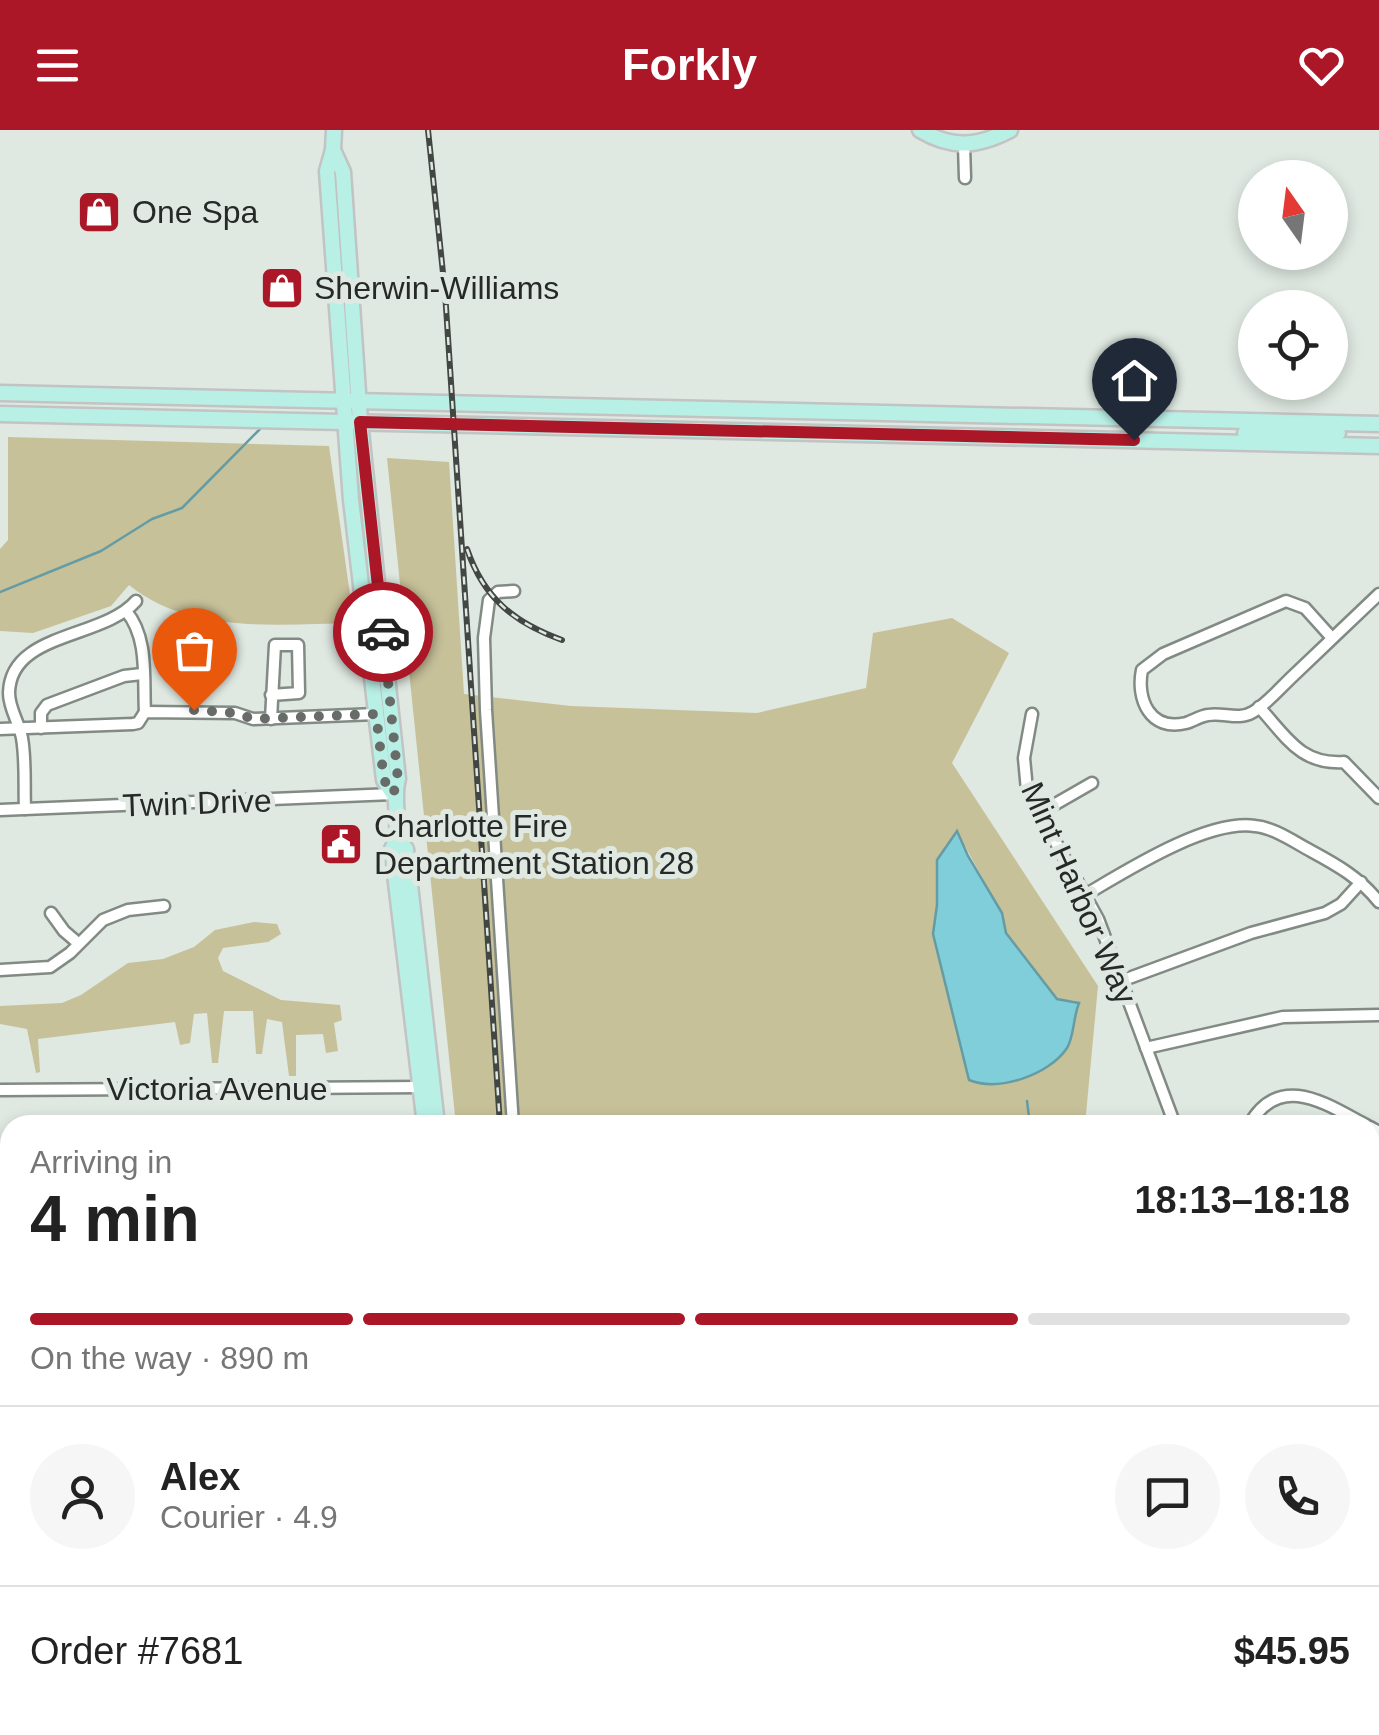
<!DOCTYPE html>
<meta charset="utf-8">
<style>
:root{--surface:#fff;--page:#f6f6f6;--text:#222;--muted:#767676;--line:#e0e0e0;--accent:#ac1727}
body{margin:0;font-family:Helvetica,sans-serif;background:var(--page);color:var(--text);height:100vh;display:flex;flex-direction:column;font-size:38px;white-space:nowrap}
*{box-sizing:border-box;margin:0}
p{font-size:32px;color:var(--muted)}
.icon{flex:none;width:55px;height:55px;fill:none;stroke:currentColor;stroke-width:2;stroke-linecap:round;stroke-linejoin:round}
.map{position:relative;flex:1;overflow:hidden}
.panel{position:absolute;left:0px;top:985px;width:1380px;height:620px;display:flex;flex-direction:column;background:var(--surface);border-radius:30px 30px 0 0;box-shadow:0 5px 15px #0003}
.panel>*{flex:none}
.needle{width:65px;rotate:346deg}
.buttons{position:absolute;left:1238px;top:30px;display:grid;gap:20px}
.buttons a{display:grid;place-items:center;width:110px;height:110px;border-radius:50%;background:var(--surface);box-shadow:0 5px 15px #0003;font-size:50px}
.pin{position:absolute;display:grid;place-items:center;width:85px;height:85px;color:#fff;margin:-102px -42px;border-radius:50% 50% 50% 0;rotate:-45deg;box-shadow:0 0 10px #0007}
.pin .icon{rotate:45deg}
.courier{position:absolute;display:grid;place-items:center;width:100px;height:100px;margin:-50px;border:8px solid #ac1727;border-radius:50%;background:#fff;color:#222;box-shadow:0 2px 12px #0007}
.head em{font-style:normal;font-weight:600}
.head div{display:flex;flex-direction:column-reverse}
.head{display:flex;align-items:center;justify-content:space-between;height:170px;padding:0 30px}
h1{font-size:65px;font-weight:600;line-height:75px}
.bar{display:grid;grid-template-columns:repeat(4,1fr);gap:15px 10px;align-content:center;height:120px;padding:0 30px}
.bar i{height:12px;border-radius:8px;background:var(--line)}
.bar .selected{background:var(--accent)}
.bar p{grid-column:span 4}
.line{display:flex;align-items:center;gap:25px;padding:0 30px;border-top:2px solid var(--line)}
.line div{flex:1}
.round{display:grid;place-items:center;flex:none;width:105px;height:105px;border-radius:52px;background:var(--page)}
header{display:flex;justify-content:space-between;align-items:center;height:130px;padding:0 30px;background:var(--accent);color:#fff;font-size:45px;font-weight:600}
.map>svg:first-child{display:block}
</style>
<header><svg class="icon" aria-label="menu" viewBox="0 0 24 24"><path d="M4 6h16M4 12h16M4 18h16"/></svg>Forkly<svg class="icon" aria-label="heart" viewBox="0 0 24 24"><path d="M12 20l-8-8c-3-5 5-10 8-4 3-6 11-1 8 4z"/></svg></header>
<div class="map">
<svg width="1379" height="1605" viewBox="0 0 1379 1605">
<rect width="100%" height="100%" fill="#dfe8e1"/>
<g fill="#c6c199" fill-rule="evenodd">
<path d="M8,307L329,316L354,493C279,494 191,505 129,455L111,476L33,503L0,501V419L8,410Z"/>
<path d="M387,328L449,332L464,564L571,576L757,583L866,558L873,503L952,488L1009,523L952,633L1098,856L1085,995H456ZM957,702L1002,783L1006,803L1057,869L1076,871L1072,907L1065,921L1047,936L969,950L933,804L945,716Z"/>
<path d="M254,792L277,794L281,804L268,812L223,818L218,828L223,841L281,870L340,875L342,890L334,893L338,921L326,923L323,904L296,905V946H289L282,892L267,889L262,924H256L253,881H224L218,933H212L207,883L194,884L190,913L180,915L175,892L38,909L40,942L36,943L27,899L0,894V876L62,873L81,865L128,833L163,829L194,817L215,800Z"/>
<path d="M7,1045H10V1100L0,1107V1054Z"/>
<path d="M1370,1184L1379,1188V1264L1370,1259Z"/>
<path d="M0,1217L10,1224V1282L0,1285Z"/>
<path d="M0,1346L10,1365V1595H389L385,1603C356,1599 291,1586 269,1605H66L63,1597L0,1598Z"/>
<path d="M1370,1403L1379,1407V1605H520L519,1595H1370Z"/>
</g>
<g fill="#80ced9" stroke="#659ca4" stroke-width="2.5">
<path d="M957,701L968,726L1002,783L1006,803L1057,869L1079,873C1073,888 1074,907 1067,918C1049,945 999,962 969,950L933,804L937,775V730Z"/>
<path d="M1370,1259L1379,1264V1407L1370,1403Z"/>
</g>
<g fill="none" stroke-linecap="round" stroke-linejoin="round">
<g stroke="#659ca4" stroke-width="2.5">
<path d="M0,462L101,421L152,389L182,378L260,299"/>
<path d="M1027,971L1030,995"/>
<path d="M0,1423L10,1432"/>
<path d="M154,1595L162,1605"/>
</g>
<g stroke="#828a84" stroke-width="15">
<g id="minor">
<path d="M964,15L965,48"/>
<path d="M126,481C149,508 143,549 145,582"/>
<path d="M1332,508L1305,478L1286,471L1163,524L1142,540C1136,569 1150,602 1186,593C1193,591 1200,586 1208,585C1224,582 1238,591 1253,582C1268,573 1281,557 1294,545C1322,518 1351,491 1379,464"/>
<path d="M1259,577C1286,606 1300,635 1344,632L1379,668"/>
<path d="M1032,584L1024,628L1027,660L1098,789L1175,995"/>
<path d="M271,589L275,515H298L299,563L271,565"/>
<path d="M41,598V583L47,575L124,546L142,544"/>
<path d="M0,599L133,594L138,593L145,582L235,583L253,589L376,584"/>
<path d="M25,679C24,656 26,631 22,608C19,592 9,579 9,563C10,502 103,509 136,471"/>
<path d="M0,680L393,664"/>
<path d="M1038,684L1092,653"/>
<path d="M1085,765C1126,741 1207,689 1255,696C1275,698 1294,712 1311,721C1337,735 1360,748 1379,772"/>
<path d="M51,783L64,801L78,813"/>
<path d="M0,840L50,837L70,823L103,790L128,780L164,776"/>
<path d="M1121,851L1251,803L1325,783L1341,774L1361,752"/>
<path d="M1146,918L1283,887L1379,885"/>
<path d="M0,960L424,957"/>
<path d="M513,995L486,580L484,508L489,470L498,462L514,461"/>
<path d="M1249,995C1280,941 1326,974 1366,995"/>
<path d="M1370,997L1379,1002"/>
<path d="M1370,1118L1379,1123"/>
<path d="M0,1154L10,1153"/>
<path d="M499,1599L533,1600L547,1595"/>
</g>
</g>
<g stroke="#c2c3c3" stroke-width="19">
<g id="major">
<path d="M334,0L333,20L327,41L351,370L384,650L393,664"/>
<path d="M920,0C952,19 977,17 1010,0"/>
<path d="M333,20L343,42L360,292L398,649C391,672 404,699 392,719L425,995"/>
<path d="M0,263L1379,294"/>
<path d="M0,284L1379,316"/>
<path d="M1245,303C1262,303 1283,307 1295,295"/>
<path d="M1291,311L1307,304L1338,303"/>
<path d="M398,710L406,719L437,995"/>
<path d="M492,1595V1605"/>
<path d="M505,1595L506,1605"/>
</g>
</g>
<use href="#minor" stroke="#fff" stroke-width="10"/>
<use href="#major" stroke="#b9f0e6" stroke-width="14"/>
<g stroke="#434744" stroke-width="6">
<g id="rail">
<path d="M428,0L445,162L500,995"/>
<path d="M467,419C484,469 515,493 562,510"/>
<path d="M540,1595V1605"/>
</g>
</g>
<use href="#rail" stroke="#dfe8e1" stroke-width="2.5" stroke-dasharray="8" stroke-linecap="butt"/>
</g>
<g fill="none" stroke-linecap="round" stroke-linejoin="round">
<path stroke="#676c68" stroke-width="10" stroke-dasharray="0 18" d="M194,580L235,583L253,589L376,584L384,650L393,664L398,650L383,502"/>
<path stroke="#ac1727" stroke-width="12" d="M383,502L360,292L1134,310"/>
</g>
<defs>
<g id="shop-square" transform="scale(2.25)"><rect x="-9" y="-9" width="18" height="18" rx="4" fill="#ac1727" stroke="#dfe8e1"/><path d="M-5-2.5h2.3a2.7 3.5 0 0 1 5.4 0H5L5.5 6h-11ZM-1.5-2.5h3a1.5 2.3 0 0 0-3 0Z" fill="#fff"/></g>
<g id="civic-square" transform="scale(2.25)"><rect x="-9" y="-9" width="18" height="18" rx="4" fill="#ac1727" stroke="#dfe8e1"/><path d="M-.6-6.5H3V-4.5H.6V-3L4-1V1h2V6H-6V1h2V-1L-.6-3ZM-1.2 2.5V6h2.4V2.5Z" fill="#fff"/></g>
</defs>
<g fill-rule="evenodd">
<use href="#shop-square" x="99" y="82"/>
<use href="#shop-square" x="282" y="158"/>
<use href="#civic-square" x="341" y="714"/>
</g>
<g text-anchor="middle" stroke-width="10" stroke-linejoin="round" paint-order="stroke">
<g font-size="32" fill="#262927" stroke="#dfe8e1" text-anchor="start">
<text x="132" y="93">One Spa</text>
<text x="314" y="169">Sherwin-Williams</text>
<text x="374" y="707">Charlotte Fire<tspan x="374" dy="37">Department Station 28</tspan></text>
</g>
<g font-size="32" fill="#262927" stroke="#dfe8e1">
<text transform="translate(197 673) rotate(-2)" y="11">Twin Drive</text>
<text transform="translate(1079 763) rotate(66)" y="11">Mint Harbor Way</text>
<text x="217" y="970">Victoria Avenue</text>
</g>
</g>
</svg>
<div class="buttons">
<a><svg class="needle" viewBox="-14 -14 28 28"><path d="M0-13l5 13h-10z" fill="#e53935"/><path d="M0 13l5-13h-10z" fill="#767676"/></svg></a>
<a><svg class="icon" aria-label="locate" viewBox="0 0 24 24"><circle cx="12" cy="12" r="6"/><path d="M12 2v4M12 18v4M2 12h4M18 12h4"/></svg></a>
</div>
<div class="pin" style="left:194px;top:580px;background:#ea580c"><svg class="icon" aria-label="bag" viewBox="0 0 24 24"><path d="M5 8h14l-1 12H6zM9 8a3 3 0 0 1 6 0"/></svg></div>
<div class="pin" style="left:1134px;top:310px;background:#1f2937"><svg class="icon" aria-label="home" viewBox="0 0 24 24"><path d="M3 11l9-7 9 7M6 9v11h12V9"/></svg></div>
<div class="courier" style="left:383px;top:502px"><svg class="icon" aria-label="car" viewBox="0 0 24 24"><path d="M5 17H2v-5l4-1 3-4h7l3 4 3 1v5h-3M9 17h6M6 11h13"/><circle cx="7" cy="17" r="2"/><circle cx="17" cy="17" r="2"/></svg></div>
<section class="panel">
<div class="head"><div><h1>4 min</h1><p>Arriving in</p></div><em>18:13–18:18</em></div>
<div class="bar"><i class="selected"></i><i class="selected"></i><i class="selected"></i><i></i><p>On the way · 890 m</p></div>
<div class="line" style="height:180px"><a class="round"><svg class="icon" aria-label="person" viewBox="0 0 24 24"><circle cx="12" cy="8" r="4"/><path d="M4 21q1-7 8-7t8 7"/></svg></a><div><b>Alex</b><p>Courier · 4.9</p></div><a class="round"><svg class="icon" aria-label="chat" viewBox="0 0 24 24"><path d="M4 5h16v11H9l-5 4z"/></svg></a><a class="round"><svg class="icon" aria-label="phone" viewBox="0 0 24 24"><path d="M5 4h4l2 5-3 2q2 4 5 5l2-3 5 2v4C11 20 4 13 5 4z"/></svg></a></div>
<div class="line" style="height:130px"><div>Order #7681</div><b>$45.95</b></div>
</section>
</div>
